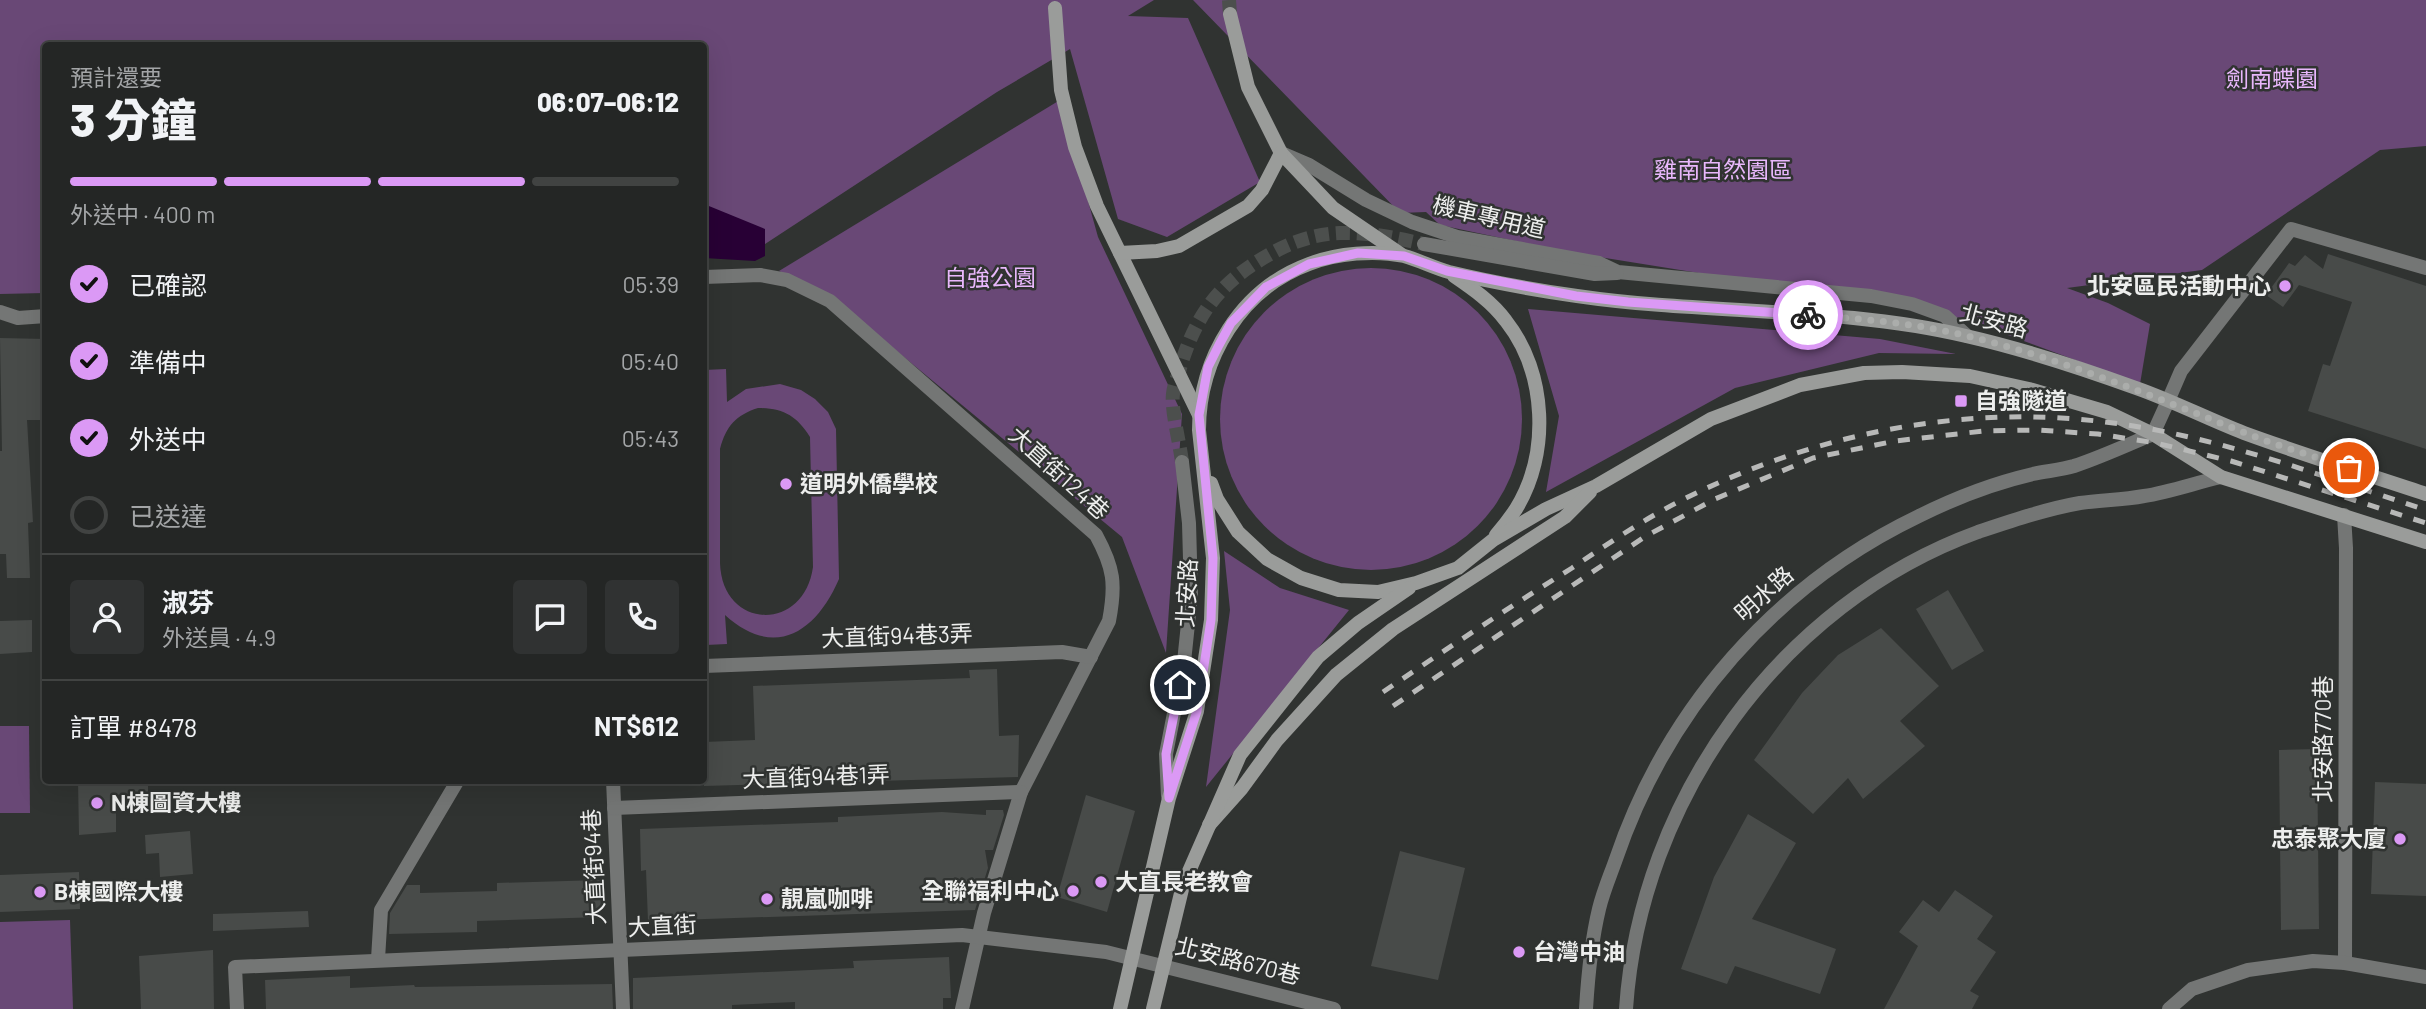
<!DOCTYPE html>
<html lang="zh-TW">
<meta charset="utf-8">
<style>
:root{--surface:#242625;--page:#303232;--text:#f1f3f6;--muted:#a3a5a7;--line:#414342;--accent:#db99f5}
body{margin:0;font-family:Barlow,"Noto Sans TC",sans-serif;background:var(--page);color:var(--text);height:100vh;display:flex;flex-direction:column;font-size:26px;white-space:nowrap}
*{box-sizing:border-box;margin:0}
p{font-size:23px;color:var(--muted)}
.icon{flex:none;width:38px;height:38px;fill:none;stroke:currentColor;stroke-width:2;stroke-linecap:round;stroke-linejoin:round}
.map{position:relative;flex:1;overflow:hidden}
.details{position:absolute;left:42px;top:42px;width:665px;height:742px;display:flex;flex-direction:column;background:var(--surface);border-radius:7px;box-shadow:0 7px 28px #0002,0 0 0 2px var(--line)}
.details>*{flex:none}
.pin{position:absolute;display:grid;place-items:center;width:60px;height:60px;color:#fff;margin:-30px;border:4px solid #fff;border-radius:50%;box-shadow:0 2px 7px #0007}
.courier{position:absolute;display:grid;place-items:center;width:70px;height:70px;margin:-35px;border:5px solid #db99f5;border-radius:50%;background:#fff;color:#222;box-shadow:0 2px 9px #0007}
.overview em{font-style:normal;font-weight:800}
.overview div{display:flex;flex-direction:column-reverse}
.overview{display:flex;align-items:center;justify-content:space-between;height:119px;padding:0 28px}
h1{font-size:46px;font-weight:800;line-height:52px}
.bar{display:grid;grid-template-columns:repeat(4,1fr);gap:10px 7px;align-content:center;height:84px;padding:0 28px}
.bar i{height:9px;border-radius:5px;background:var(--line)}
.bar .selected{background:var(--accent)}
.bar p{grid-column:span 4}
.line{display:flex;align-items:center;gap:18px;padding:0 28px;border-top:2px solid var(--line)}
.line div{flex:1}
.round{display:grid;place-items:center;flex:none;width:74px;height:74px;border-radius:7px;background:var(--page)}
ol{padding:0 28px;list-style:none}
li{display:flex;align-items:center;gap:21px;height:77px}
li p{margin-inline-start:auto}
li .icon{padding:7px;border-radius:50%;background:var(--accent);color:#111;stroke-width:4}
li:last-child{color:var(--muted)}
li i{width:38px;height:38px;border:4px solid var(--line);border-radius:50%}
.map>svg:first-child{display:block}
</style>
<div class="map">
<svg width="2426" height="1009" viewBox="0 0 2426 1009">
<rect width="100%" height="100%" fill="#303331"/>
<g fill="#694876" fill-rule="evenodd">
<path d="M0,0H1154L1128,16L1188,18L1260,182L1167,237L1118,219L1070,49L997,92L753,252L704,255V46H46L45,293L0,294Z"/>
<path d="M1193,0H2426V146L2380,150L2202,270L2067,288L2108,303L2150,324L2140,384L1975,323L1936,311L1568,252L1440,225L1426,212L1400,213Z"/>
<path d="M1060,100L1098,237L1182,414L1166,653L1122,537L830,296L779,271Z"/>
<circle cx="1371" cy="419" r="151"/>
<path d="M1528,309L1880,339L1956,354L1879,353L1735,388L1546,492L1559,416Z"/>
<path d="M726,369L727,402L746,389L780,384L801,390L815,399L828,412L836,429L839,579C816,632 775,660 725,615L727,644L706,645L704,370ZM758,408C783,408 797,416 810,437L813,567C804,633 722,630 720,563V449C726,426 736,415 758,408Z"/>
<path d="M1224,551L1280,588L1349,610L1206,787L1230,610Z"/>
<path d="M0,726H29L30,813H0Z"/>
<path d="M70,920L73,1009H0V922Z"/>
</g>
<path fill="#280035" d="M704,204L765,229V256L755,261L704,258Z"/>
<g fill="#484b49">
<path d="M2328,254L2426,286V449L2308,411L2323,364L2330,366L2352,302L2299,285L2283,307L2266,295L2289,263L2295,266L2305,255L2323,269Z"/>
<path d="M0,338L46,339V420H27L33,522L28,523L30,578H7L6,554H0V451H2Z"/>
<path d="M1948,590L1984,651L1952,670L1916,609Z"/>
<path d="M32,620V652L0,654V621Z"/>
<path d="M1881,628L1939,686L1900,721L1925,746L1863,799L1848,778L1813,814L1754,760L1802,693L1838,655Z"/>
<path d="M997,669L999,736L1019,735L1018,777L704,786V742L755,740L753,686L970,678L969,670Z"/>
<path d="M2317,749L2319,929L2281,930L2279,750Z"/>
<path d="M78,780H148V793L116,795V832L79,835Z"/>
<path d="M2375,782L2426,784V896L2371,894Z"/>
<path d="M1086,795L1135,811L1107,912L1057,897Z"/>
<path d="M986,810H1003L1004,815L993,850H985L988,868L975,910L648,921L646,870L641,871L640,829L838,822V817L942,812L986,815Z"/>
<path d="M1748,814L1796,843L1752,919L1836,949L1820,994L1735,966L1727,984L1681,969L1714,877Z"/>
<path d="M190,831L193,874L160,877L159,853L146,854L145,835Z"/>
<path d="M1400,851L1465,868L1438,980L1371,966Z"/>
<path d="M79,872L80,909L0,912V875Z"/>
<path d="M600,880L601,917L477,921V932L389,934L390,913L407,885H420V893L497,891V883Z"/>
<path d="M1955,890L1993,916L1977,939L1996,952L1970,991L1979,996L1972,1009H1884L1918,946L1899,932L1923,900L1939,912Z"/>
<path d="M308,911L309,927L213,931V914Z"/>
<path d="M213,950L214,1009H141L139,956Z"/>
<path d="M949,957L951,998H943V1009H795V1002L732,1005V1009H633V978L854,968L853,961Z"/>
<path d="M350,976V988L414,985L415,987L612,984L613,1009H266L265,980Z"/>
</g>
<g fill="none" stroke-linecap="round" stroke-linejoin="round">
<path stroke="#4c4f4d" stroke-width="14" stroke-dasharray="14 7" stroke-linecap="butt" d="M1182,462C1180,444 1171,410 1173,394C1174,385 1178,376 1180,368C1197,311 1222,280 1274,252C1294,241 1316,234 1340,233C1368,232 1396,238 1424,244"/>
<path stroke="#4c4f4d" stroke-width="14" stroke-dasharray="14 7" stroke-linecap="butt" d="M1229,0L1230,14"/>
<g stroke="#747675" stroke-width="14">
<path d="M1281,153L1309,165L1366,200L1412,222L1457,237L1599,263L1618,272L1871,296L1912,304L1945,316L1967,336"/>
<path d="M1424,244L1595,274L1617,273"/>
<path d="M704,277L760,275L787,280L830,301L1096,535C1114,568 1116,584 1109,621L1021,792L984,913L962,1009"/>
<path d="M0,312L18,318L46,316"/>
<path d="M2168,401L2181,371L2291,229L2426,268"/>
<path d="M2344,515L2346,548L2345,963"/>
<path d="M704,666L1062,652L1091,657"/>
<path d="M613,780L623,1009"/>
<path d="M1168,796L1166,754L1184,662L1191,595L1189,523L1182,462"/>
<path d="M614,808L1021,792"/>
<path d="M378,959L381,910L458,780"/>
<path d="M237,1009L235,967L962,935L1106,952L1334,1009"/>
<path d="M2169,1009L2192,989L2248,970L2313,961L2345,963L2426,977"/>
</g>
<g stroke="#747675" stroke-width="14">
<path d="M1586,1009C1588,976 1591,942 1599,909C1603,892 1610,876 1616,859C1667,709 1775,585 1919,516C1955,498 1994,483 2033,474C2046,471 2061,470 2074,466C2101,457 2127,445 2153,434L2168,401"/>
<path d="M1626,1009C1640,800 1780,604 1978,532C2011,521 2046,509 2080,503C2101,500 2123,500 2144,496C2169,492 2195,483 2221,477"/>
</g>
<g stroke="#9a9c9a" stroke-width="14">
<path d="M1055,8L1061,90L1075,147L1097,206L1199,415"/>
<path d="M1230,14L1248,87L1281,153L1333,208L1402,255"/>
<path d="M1120,253L1157,251L1179,246L1248,206L1262,190L1281,153"/>
<path d="M1454,276C1473,289 1492,302 1506,321C1547,373 1550,454 1516,509C1510,518 1503,527 1496,535"/>
<path d="M1211,483L1217,499L1238,532L1267,559L1301,578L1339,590L1378,592L1416,583L1458,568L1493,540L1546,509L1596,486L1711,419L1800,385L1864,373L1902,372L1970,376L2029,389L2107,412L2153,434L2221,477L2426,542"/>
<path d="M1209,825L1242,788L1277,740L1336,675L1393,629L1565,517L1590,492"/>
<path d="M1120,1009L1169,798L1197,711L1211,620L1213,558L1199,430C1199,358 1241,289 1309,264C1337,253 1375,250 1404,256C1419,260 1434,268 1449,272C1491,282 1535,290 1577,296C1706,315 1839,306 1966,336C2023,349 2081,368 2136,388C2173,401 2208,419 2244,433C2304,455 2366,474 2426,494"/>
<path d="M1153,1009L1183,885L1240,755L1318,657L1358,623L1409,588"/>
</g>
<g stroke="#b8b9b8" stroke-width="5" stroke-dasharray="12 12" stroke-linecap="butt">
<path d="M1383,692C1445,650 1508,608 1572,568C1609,543 1647,517 1688,497C1816,434 1962,404 2105,422C2215,435 2321,476 2426,510"/>
<path d="M1393,706L1646,536L1715,499L1813,458L1895,441L1984,431L2037,430L2098,434L2156,443L2231,461L2426,523"/>
</g>
</g>
<g fill="none" stroke-linecap="round" stroke-linejoin="round">
<path stroke="#abadab" stroke-width="7" stroke-dasharray="0 12.6" d="M1808,315C1862,319 1915,323 1967,336C2062,359 2152,396 2243,432C2277,446 2314,456 2349,468"/>
<path stroke="#db99f5" stroke-width="9" d="M1180,685L1166,754L1169,798L1197,711L1211,620L1213,558L1199,415L1208,367L1219,345L1231,323L1266,287L1309,264L1358,253L1404,256L1447,271L1576,296L1628,302L1808,315"/>
</g>
<g fill="#db99f5" stroke="#303331" stroke-width="2.5">
<circle cx="2285" cy="286" r="7"/>
<rect x="1954" y="394" width="14" height="14" rx="3.5"/>
<circle cx="786" cy="484" r="7"/>
<circle cx="97" cy="803" r="7"/>
<circle cx="2400" cy="839" r="7"/>
<circle cx="1101" cy="882" r="7"/>
<circle cx="1073" cy="891" r="7"/>
<circle cx="40" cy="892" r="7"/>
<circle cx="767" cy="899" r="7"/>
<circle cx="1519" cy="952" r="7"/>
</g>
<g text-anchor="middle" stroke-width="5" stroke-linejoin="round" paint-order="stroke">
<g font-size="23" fill="#e8b7fb" stroke="#303331">
<text x="2272" y="87">劍南蝶園</text>
<text x="1723" y="178">雞南自然園區</text>
<text x="990" y="286">自強公園</text>
</g>
<g font-size="23" fill="#edeeed" stroke="#303331">
<text transform="translate(1489 217) rotate(13)" y="8">機車專用道</text>
<text transform="translate(1994 321) rotate(15)" y="8">北安路</text>
<text transform="translate(1059 473) rotate(42)" y="8">大直街124巷</text>
<text transform="translate(1187 593) rotate(-87)" y="8">北安路</text>
<text transform="translate(1764 594) rotate(-42)" y="8">明水路</text>
<text transform="translate(897 636) rotate(-2)" y="8">大直街94巷3弄</text>
<text transform="translate(2323 739) rotate(-90)" y="8">北安路770巷</text>
<text transform="translate(816 777) rotate(-2)" y="8">大直街94巷1弄</text>
<text transform="translate(594 867) rotate(-93)" y="8">大直街94巷</text>
<text transform="translate(662 926) rotate(-3)" y="8">大直街</text>
<text transform="translate(1238 961) rotate(14)" y="8">北安路670巷</text>
</g>
<g font-size="23" font-weight="bold" fill="#edeeed" stroke="#303331" text-anchor="start">
<text x="2271" y="294" text-anchor="end">北安區民活動中心</text>
<text x="1975" y="409">自強隧道</text>
<text x="800" y="492">道明外僑學校</text>
<text x="111" y="811">N棟圖資大樓</text>
<text x="2386" y="847" text-anchor="end">忠泰聚大廈</text>
<text x="1115" y="890">大直長老教會</text>
<text x="1059" y="899" text-anchor="end">全聯福利中心</text>
<text x="54" y="900">B棟國際大樓</text>
<text x="781" y="907">靚嵐咖啡</text>
<text x="1533" y="960">台灣中油</text>
</g>
</g>
</svg>
<div class="pin" style="left:2349px;top:468px;background:#ea580c"><svg class="icon" aria-label="bag" viewBox="0 0 24 24"><path d="M5 8h14l-1 12H6zM9 8a3 3 0 0 1 6 0"/></svg></div>
<div class="pin" style="left:1180px;top:685px;background:#1f2937"><svg class="icon" aria-label="home" viewBox="0 0 24 24"><path d="M3 11l9-7 9 7M6 9v11h12V9"/></svg></div>
<div class="courier" style="left:1808px;top:315px"><svg class="icon" aria-label="bike" viewBox="0 0 24 24"><circle cx="6" cy="16" r="4"/><circle cx="18" cy="16" r="4"/><path d="M6 16l4-8h5l3 8M10 8l3 8H6M13 5h3"/></svg></div>
<section class="details">
<div class="overview"><div><h1>3 分鐘</h1><p>預計還要</p></div><em>06:07–06:12</em></div>
<div class="bar"><i class="selected"></i><i class="selected"></i><i class="selected"></i><i></i><p>外送中 · 400 m</p></div>
<ol>
<li><svg class="icon" aria-label="check" viewBox="0 0 24 24"><path d="M5 12l5 5 9-10"/></svg>已確認<p>05:39</p></li>
<li><svg class="icon" aria-label="check" viewBox="0 0 24 24"><path d="M5 12l5 5 9-10"/></svg>準備中<p>05:40</p></li>
<li><svg class="icon" aria-label="check" viewBox="0 0 24 24"><path d="M5 12l5 5 9-10"/></svg>外送中<p>05:43</p></li>
<li><i></i>已送達</li>
</ol>
<div class="line" style="height:126px"><a class="round"><svg class="icon" aria-label="person" viewBox="0 0 24 24"><circle cx="12" cy="8" r="4"/><path d="M4 21q1-7 8-7t8 7"/></svg></a><div><b>淑芬</b><p>外送員 · 4.9</p></div><a class="round"><svg class="icon" aria-label="chat" viewBox="0 0 24 24"><path d="M4 5h16v11H9l-5 4z"/></svg></a><a class="round"><svg class="icon" aria-label="phone" viewBox="0 0 24 24"><path d="M5 4h4l2 5-3 2q2 4 5 5l2-3 5 2v4C11 20 4 13 5 4z"/></svg></a></div>
<div class="line" style="height:91px"><div>訂單 #8478</div><b>NT$612</b></div>
</section>
</div>
